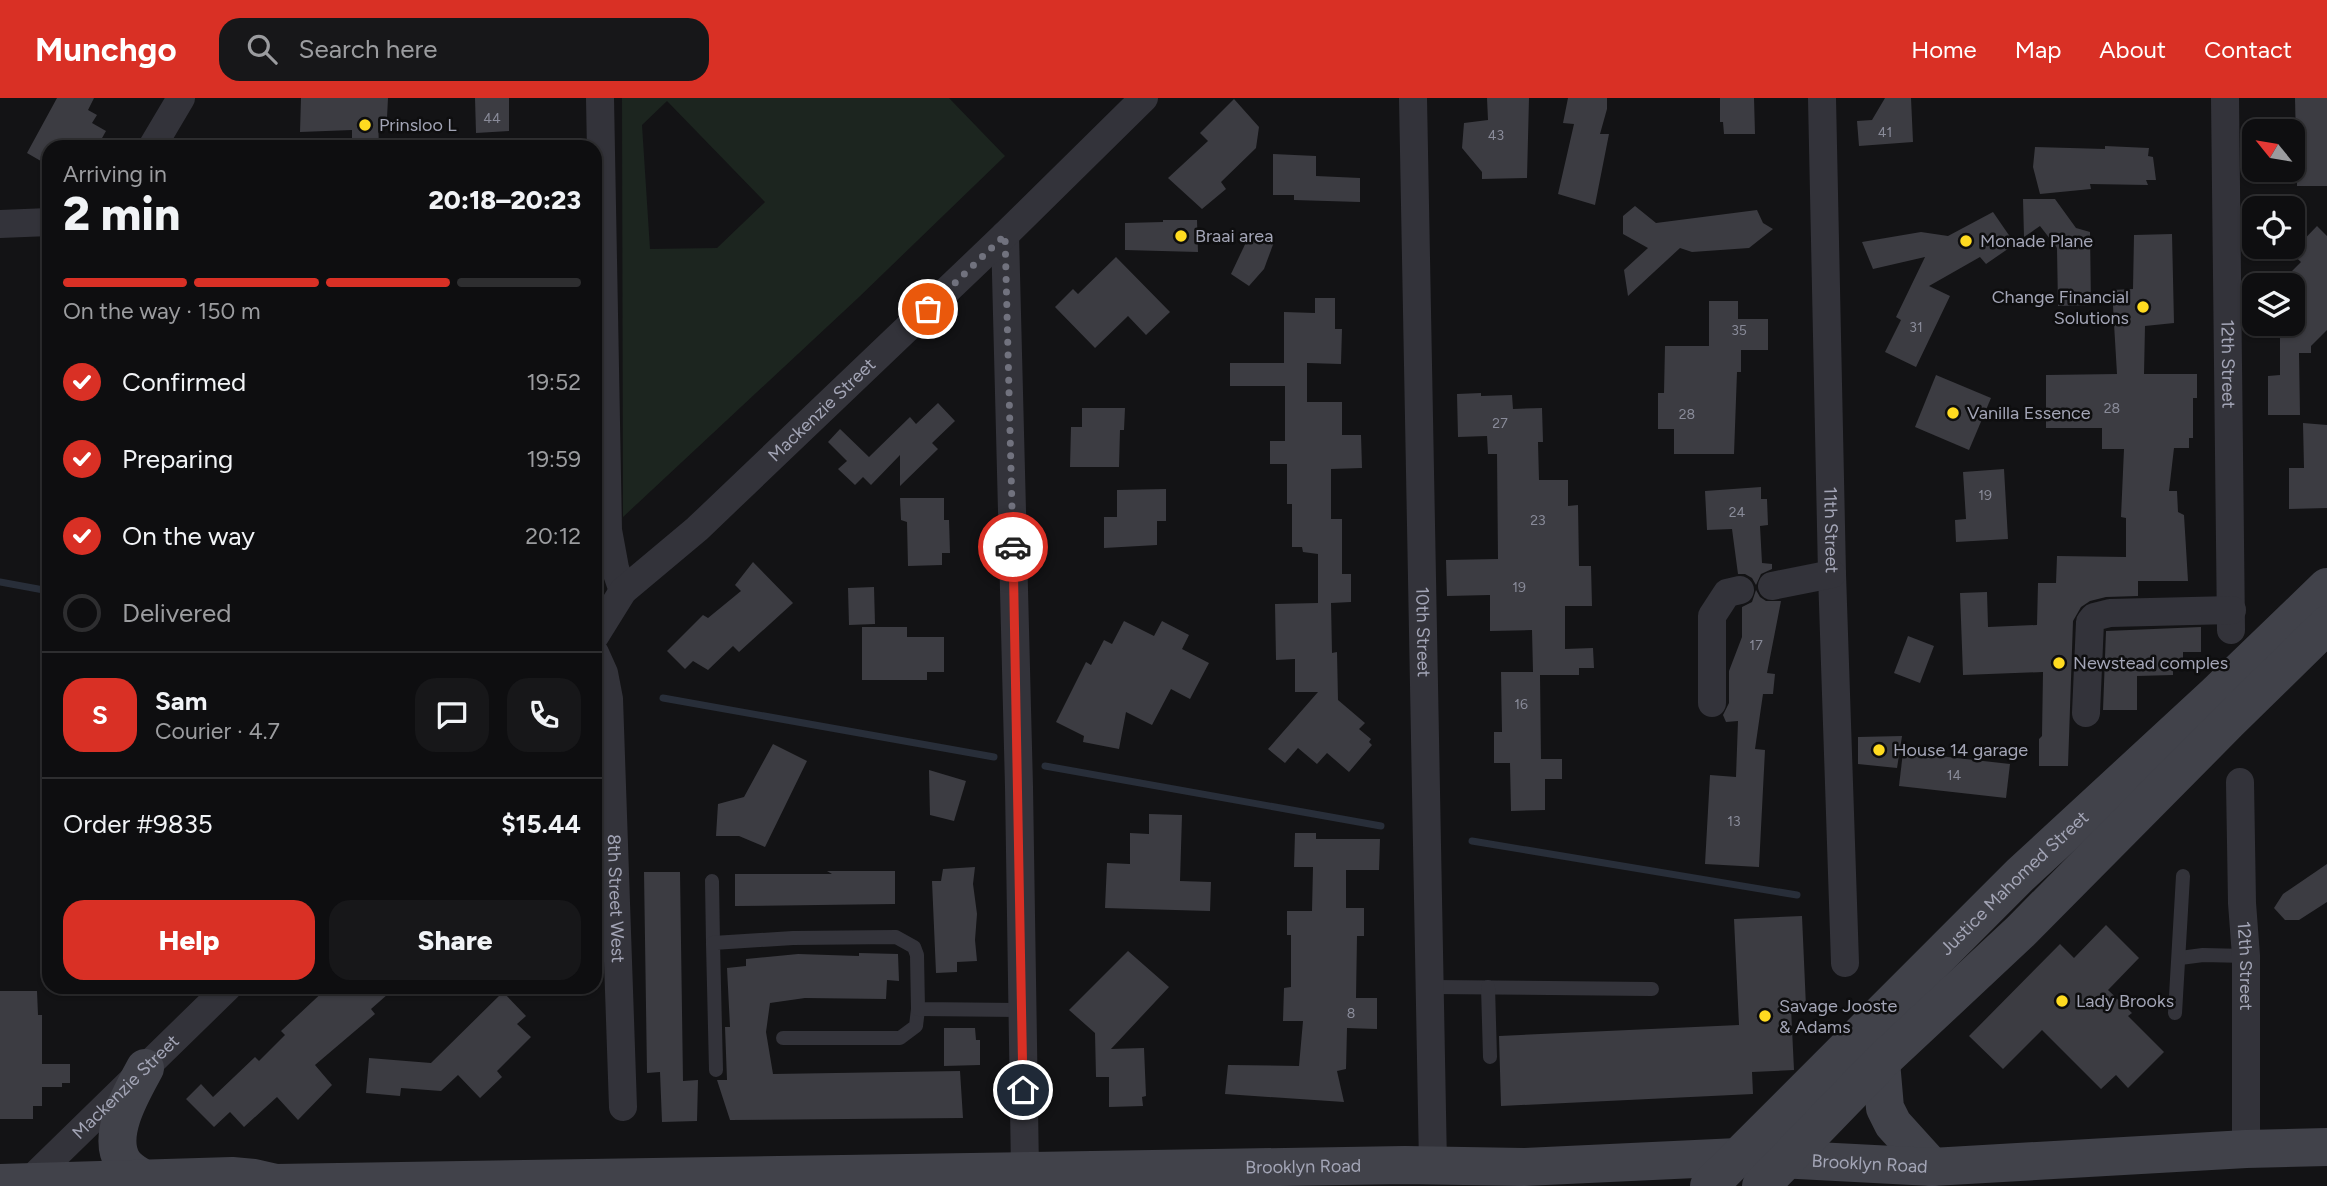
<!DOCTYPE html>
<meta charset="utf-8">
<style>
:root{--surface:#0e0e10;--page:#171719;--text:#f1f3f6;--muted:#9b9c9f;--line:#2e2e30;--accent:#d93025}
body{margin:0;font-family:Figtree,sans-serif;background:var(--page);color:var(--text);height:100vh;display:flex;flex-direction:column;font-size:26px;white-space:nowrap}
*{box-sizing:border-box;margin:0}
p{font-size:23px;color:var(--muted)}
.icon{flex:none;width:38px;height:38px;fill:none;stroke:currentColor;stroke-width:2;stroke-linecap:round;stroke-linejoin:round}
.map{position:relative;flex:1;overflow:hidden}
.drawer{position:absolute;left:42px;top:42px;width:560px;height:854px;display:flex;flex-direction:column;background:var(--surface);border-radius:21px;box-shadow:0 2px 5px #0004,0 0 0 2px var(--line)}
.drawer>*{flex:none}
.needle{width:46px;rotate:300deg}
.fabs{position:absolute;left:2242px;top:21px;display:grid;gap:14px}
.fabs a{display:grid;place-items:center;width:63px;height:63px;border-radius:14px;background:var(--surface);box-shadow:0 2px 5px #0004,0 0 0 2px var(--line);font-size:35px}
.pin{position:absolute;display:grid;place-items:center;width:60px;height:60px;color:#fff;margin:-30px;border:4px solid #fff;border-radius:50%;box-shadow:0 2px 7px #0007}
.courier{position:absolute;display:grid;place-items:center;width:70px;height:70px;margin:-35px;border:5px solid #d93025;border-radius:50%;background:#fff;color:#222;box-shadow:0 2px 9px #0007}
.head em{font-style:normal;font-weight:800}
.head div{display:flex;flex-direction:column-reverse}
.head{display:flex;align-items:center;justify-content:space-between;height:119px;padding:0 21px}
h1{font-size:46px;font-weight:800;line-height:52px}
.bar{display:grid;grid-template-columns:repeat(4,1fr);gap:10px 7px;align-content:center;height:84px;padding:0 21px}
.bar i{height:9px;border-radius:5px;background:var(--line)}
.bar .on{background:var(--accent)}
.bar p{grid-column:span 4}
.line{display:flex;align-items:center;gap:18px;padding:0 21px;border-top:2px solid var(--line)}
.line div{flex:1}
.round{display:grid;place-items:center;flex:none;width:74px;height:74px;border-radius:21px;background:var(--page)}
ol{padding:0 21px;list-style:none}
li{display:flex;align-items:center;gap:21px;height:77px}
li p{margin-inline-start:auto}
li .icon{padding:7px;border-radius:50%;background:var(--accent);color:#fff;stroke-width:4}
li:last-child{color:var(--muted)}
li i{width:38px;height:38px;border:4px solid var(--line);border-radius:50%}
.cta{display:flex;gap:14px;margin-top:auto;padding:14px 21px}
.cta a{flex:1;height:80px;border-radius:21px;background:var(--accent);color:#fff;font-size:28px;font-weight:800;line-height:80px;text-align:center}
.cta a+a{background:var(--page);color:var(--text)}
header{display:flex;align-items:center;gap:42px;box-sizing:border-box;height:98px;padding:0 35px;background:var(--accent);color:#fff}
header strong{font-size:33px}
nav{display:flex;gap:38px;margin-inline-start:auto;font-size:24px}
.search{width:490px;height:63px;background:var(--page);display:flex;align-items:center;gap:18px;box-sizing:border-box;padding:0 24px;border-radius:21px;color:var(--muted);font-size:26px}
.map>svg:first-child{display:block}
</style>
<header>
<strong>Munchgo</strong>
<div class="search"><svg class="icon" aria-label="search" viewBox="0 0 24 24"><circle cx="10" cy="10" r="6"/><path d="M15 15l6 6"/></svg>Search here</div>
<nav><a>Home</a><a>Map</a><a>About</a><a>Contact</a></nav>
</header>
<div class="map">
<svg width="2327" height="1088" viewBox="0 0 2327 1088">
<rect width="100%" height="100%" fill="#131315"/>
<path fill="#1c251f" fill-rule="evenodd" d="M622,0H949L1005,58L858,200L623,419ZM667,3L765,104L717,150L650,151L642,27Z"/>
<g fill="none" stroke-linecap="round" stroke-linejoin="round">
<g stroke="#282e39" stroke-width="7">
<path d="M0,484L49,493"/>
<path d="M663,600L994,659"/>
<path d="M1045,668L1381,728"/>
<path d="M1472,743L1797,797"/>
</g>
</g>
<g fill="#3c3c42">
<path d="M57,0H94L88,12L97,17L92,25L106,33L97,49H49V60L46,66L27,55Z"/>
<path d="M301,0H388L387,20L378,21L379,49H352V32L300,34Z"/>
<path d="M475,0H509V33L476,35Z"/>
<path d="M1487,0H1529L1527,80L1482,81V74L1462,50L1464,25L1488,22Z"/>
<path d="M1568,0H1607V11L1600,36H1609L1595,107L1558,96L1574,26L1563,25Z"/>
<path d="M1720,0H1754L1755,36H1724L1723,24H1720Z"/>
<path d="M1885,0H1911L1913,44L1859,48L1857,23L1872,22Z"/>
<path d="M2295,0H2327V88H2297Z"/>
<path d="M1234,1L1259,29L1256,50L1221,84L1226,91L1202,111L1168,80L1208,43L1200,35Z"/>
<path d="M2105,48L2149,50L2148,58L2153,59L2156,82H2146L2148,87L2090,86L2091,91L2040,96L2033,69L2035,49L2105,51Z"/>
<path d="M1273,56L1316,58V78L1360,80V104L1294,102V97H1273Z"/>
<path d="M2023,101H2055L2076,130L2090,134L2091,207L2058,208L2057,150L2040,128L2024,139Z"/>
<path d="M1635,108L1656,125L1757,112L1763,125L1773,131L1749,150L1692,154L1680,150L1628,198L1624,172L1648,150L1623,136V118Z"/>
<path d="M1993,114L2015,146L1986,166L1980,159L1929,188L1950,198L1916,269L1885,254L1901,222L1896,219L1925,159L1873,171L1862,144L1921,134L1948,138Z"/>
<path d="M1163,122H1197L1198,154L1125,152V125L1163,124Z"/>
<path d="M2317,128L2327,138V232L2311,248V255H2299L2300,317H2268V278L2280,277V226H2292V187H2278L2301,164L2291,155Z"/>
<path d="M2172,136L2174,225L2145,228L2144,276H2197V300H2193V340H2189V350H2174L2169,393H2177L2178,414L2184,417L2188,483H2138V498L2106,499L2090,503L2081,509L2073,523L2068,668H2039V641L2042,638L2043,574L1963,577L1960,495L1987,494L1988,529L2037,527L2038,485H2056L2057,458L2126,459V420L2121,419L2124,351H2102V330H2046V277L2117,276L2112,192L2133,191L2134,137Z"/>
<path d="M1249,138L1274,144L1264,171L1249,188L1231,176Z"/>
<path d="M1116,159L1170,214L1146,237L1128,218L1095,250L1055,209L1073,191L1078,196Z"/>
<path d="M1315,200H1335V231H1342L1341,266L1307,265V304H1342V337H1361L1362,370L1331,371V421H1342V476H1351V504L1331,505L1332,555L1337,554L1338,602L1365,625L1359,631L1371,641L1369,644L1372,647L1349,674L1327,655L1317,666L1298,650L1285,665L1268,651L1318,594H1295V561L1276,562L1275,506L1318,505V456L1303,454L1302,449H1292V406H1287V366H1270V343H1285V288H1230V265H1284V214L1315,215Z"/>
<path d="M1709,203H1738V221H1768V252H1741V274H1737L1734,356H1674V331H1658V295H1664L1665,248H1709Z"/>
<path d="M1936,277L1991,300L1969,352L1915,329Z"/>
<path d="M1481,295V298L1512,297L1513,311L1542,310L1543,344H1538L1539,382H1568V408L1578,407L1579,468H1591L1592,508H1565V551L1593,550L1594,570H1579V577H1540L1541,661H1562V681H1545V712L1511,713L1510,665H1494V634H1502L1501,574H1533L1532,532L1490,533V497L1447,498L1446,462L1498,461L1497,356H1488L1487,338L1458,339L1457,296Z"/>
<path d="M938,305L955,323L932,345L938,351L900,388V357L871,387L863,379L855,387L838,371L847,363L828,344L840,331L869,359L910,319L916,326Z"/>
<path d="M1082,310H1125L1124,332H1120L1119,369H1070L1071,329H1082Z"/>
<path d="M2303,325L2327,327V410L2289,411V370H2304Z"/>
<path d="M2004,371L2008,441L1956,444L1955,422L1966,421L1963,374Z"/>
<path d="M1761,389V401H1767L1768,427L1760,428L1762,465L1772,466V471L1761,476L1756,487L1752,480L1745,476H1738L1732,431L1707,432L1705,393Z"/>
<path d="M1166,391V423H1157V447L1104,450V419H1117V392Z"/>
<path d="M900,400H944V422H949L950,455H942V467L908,468L907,424L901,422Z"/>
<path d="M753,464L793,505L739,554L733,548L708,572L693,563L685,571L667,553L703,517L708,520L741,493L735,487Z"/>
<path d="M874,489L875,526L849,527L848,490Z"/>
<path d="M1756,492L1760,499L1766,503H1781L1767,575L1775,576L1773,596H1763L1755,651L1765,652L1759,769L1705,766L1710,677L1736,679L1738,623L1726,624L1723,617L1729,605V573L1742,539V509L1752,504Z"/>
<path d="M1124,523L1154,538L1162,523L1189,537L1182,551L1209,565L1190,601L1171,591L1152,627L1126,614L1119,651L1083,644L1084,638L1056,624L1086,564L1091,567L1104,542L1112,546Z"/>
<path d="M862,529H907V539H944V574H927V582H862Z"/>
<path d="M2201,529V554H2183V568H2173V577L2137,578V612H2103L2106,533Z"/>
<path d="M1908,538L1934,548L1920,585L1894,575Z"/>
<path d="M1902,638L1897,670L1858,666V639Z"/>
<path d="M773,646L807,663L765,749L739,738H716L718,706L744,699Z"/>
<path d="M1903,654L2010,666L2006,700L1899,688Z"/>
<path d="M929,672L966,683L954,723L930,717Z"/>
<path d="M1149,716L1182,717L1180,783L1211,784L1210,813L1105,810L1107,765L1130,766V735L1149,736Z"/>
<path d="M1295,735H1316V741H1380L1379,772H1346V810H1364V838H1357L1356,900H1377V931L1347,930L1346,971L1337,973L1344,1004L1225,996L1228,967L1299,968L1303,923H1283L1284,890L1291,889V837H1287V813H1312L1313,769H1294Z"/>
<path d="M2327,766V804L2299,822H2285L2274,810L2283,796Z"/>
<path d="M975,769L973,786L977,816L975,842L977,863L957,864V874L936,875L932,783H941L943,771Z"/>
<path d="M827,773H895V806L735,808V776H832Z"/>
<path d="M644,774H680L683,983L698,982L697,1023L662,1024L660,974L647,975Z"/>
<path d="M1802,818L1806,909L1791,910L1794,972L1752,974L1753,996L1501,1008L1499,938L1739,927L1734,821Z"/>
<path d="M2106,827L2139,860L2108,892L2132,915L2128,918L2164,954L2128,990L2116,977L2101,991L2042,932L2003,971L1969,938L2060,846L2074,860Z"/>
<path d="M1128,853L1169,889L1111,951L1144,950L1146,998L1142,999L1143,1008L1109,1009V979H1096L1095,935L1069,912Z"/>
<path d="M859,855L898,856L899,883L887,882L886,901L805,900L770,905L766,934L773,976L960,973L963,1020L730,1022L717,982H727L725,929H730L727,870L746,868V861L798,856L859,858Z"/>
<path d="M328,889H396L371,911L375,916L315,967L332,987L298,1022L277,999L244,1029L230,1014L214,1029L186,1001L201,986L213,999L255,959L259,963L285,937L281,933Z"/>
<path d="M0,893H37L38,917H42V966H70V985H62V989H42V1008H33V1021H0Z"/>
<path d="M503,894L526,918L517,926L531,939L497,973L502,979L480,1000L458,977L441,993L401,990L400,998L366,995L369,960L431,965Z"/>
<path d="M944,930H975L976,942H980V967L944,968Z"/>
</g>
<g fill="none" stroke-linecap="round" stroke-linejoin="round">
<g stroke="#33333a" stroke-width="14">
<path d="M712,783L713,845"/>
<path d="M2180,860L2203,857L2246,858"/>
<path d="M1431,889L1652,891"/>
<path d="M1488,889L1490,959"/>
<path d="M2175,915L2183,778"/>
<path d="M783,940H900L916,928L918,911"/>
<path d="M716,972L713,845L793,840L896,839L914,849L917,857L918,911L1022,912"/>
</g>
<g stroke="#33333a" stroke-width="28">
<path d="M600,0L608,432L615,470L623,493"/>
<path id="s1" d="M1413,0L1433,1067"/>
<path id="s2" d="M1822,0L1832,476L1845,865"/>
<path id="s3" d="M2225,0L2231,532"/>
<path d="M152,49L181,0"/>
<path d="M0,126L49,124"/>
<path d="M1005,137L1019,689L1025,1073"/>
<path d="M1772,488L1832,476"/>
<path id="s4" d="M595,538L623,493L697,431L1005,137L1144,0"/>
<path id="s5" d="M595,555L604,575L609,601L623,1009"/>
<path d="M1712,605V518L1727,495L1740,492"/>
<path d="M2086,615L2090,524L2094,519L2110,515L2232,512"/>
<path id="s6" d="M2240,684L2242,805L2246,858V1051"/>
<path id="s7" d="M24,1088L228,889"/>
</g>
<g stroke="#41424a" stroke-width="38">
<path d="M1881,964L1885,1010L1893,1026L1932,1069"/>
<path d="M144,1081C137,1076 128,1072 123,1064C106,1037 132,994 145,970"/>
<path id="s8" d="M0,1085L232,1078L254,1080L276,1085L1405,1067L1524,1069L1738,1059L1932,1069L2246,1051L2327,1049"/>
<path id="s9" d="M1709,1088L2021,776L2215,597L2327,489"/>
<path d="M1761,1088L1881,964L2021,833L2228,624L2327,527"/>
</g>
</g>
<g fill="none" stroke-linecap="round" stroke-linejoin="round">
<path stroke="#71727e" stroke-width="7" stroke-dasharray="0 12.6" d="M928,211L1005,137L1013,449"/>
<path stroke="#d93025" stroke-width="9" d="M1013,449L1023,992"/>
</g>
<g fill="#ffdb20" stroke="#0e0e0f" stroke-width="2.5">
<circle cx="365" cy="27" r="7"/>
<circle cx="1181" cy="138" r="7"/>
<circle cx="1966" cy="143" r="7"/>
<circle cx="2143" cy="209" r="7"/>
<circle cx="1953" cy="315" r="7"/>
<circle cx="2059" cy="565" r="7"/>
<circle cx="1879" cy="652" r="7"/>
<circle cx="2062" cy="903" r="7"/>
<circle cx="1765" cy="918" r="7"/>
</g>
<g text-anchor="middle" stroke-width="5" stroke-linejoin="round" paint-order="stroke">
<g font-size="14" fill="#898b99">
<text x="492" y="25">44</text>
<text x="1885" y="39">41</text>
<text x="1496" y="42">43</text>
<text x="1916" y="234">31</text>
<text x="1739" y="237">35</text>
<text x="2112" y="315">28</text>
<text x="1687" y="321">28</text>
<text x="1500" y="330">27</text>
<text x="1985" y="402">19</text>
<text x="1737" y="419">24</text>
<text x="1538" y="427">23</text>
<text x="1519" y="494">19</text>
<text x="1756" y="552">17</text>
<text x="1521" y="611">16</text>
<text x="1954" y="682">14</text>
<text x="1734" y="728">13</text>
<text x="1351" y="920">8</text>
</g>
<g font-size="18" fill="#a3a5b6" stroke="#0e0e0f" text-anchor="start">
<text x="379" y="33">Prinsloo L</text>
<text x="1195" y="144">Braai area</text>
<text x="1980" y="149">Monade Plane</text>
<text x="2129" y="205" text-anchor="end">Change Financial<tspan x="2129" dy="21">Solutions</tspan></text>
<text x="1967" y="321">Vanilla Essence</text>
<text x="2073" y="571">Newstead comples</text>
<text x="1893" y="658">House 14 garage</text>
<text x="2076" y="909">Lady Brooks</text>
<text x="1779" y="914">Savage Jooste<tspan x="1779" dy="21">&amp; Adams</tspan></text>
</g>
<g font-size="18" fill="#a3a5b6" stroke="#0e0e0f">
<text dy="6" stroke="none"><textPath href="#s3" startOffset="266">12th Street</textPath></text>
<text dy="6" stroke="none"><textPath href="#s4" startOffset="322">Mackenzie Street</textPath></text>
<text dy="6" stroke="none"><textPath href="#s2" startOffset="432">11th Street</textPath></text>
<text dy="6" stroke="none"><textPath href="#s1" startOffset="534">10th Street</textPath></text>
<text dy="6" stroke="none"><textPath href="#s9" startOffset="430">Justice Mahomed Street</textPath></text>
<text dy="6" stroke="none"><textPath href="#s5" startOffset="248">8th Street West</textPath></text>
<text dy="6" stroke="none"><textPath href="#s6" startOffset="184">12th Street</textPath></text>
<text dy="6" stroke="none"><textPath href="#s7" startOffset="142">Mackenzie Street</textPath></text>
<text dy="6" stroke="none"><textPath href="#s8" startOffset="1871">Brooklyn Road</textPath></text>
<text dy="6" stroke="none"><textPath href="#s8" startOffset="1304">Brooklyn Road</textPath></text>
</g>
</g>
</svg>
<div class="fabs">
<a><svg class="needle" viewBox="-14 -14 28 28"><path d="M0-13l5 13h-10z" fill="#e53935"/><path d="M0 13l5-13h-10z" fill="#9b9c9f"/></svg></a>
<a><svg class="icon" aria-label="locate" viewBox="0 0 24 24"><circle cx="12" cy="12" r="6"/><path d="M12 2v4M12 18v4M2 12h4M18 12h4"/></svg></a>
<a><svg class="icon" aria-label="layers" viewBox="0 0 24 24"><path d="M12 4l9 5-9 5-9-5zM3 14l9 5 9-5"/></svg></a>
</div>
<div class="pin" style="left:928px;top:211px;background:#ea580c"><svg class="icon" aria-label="bag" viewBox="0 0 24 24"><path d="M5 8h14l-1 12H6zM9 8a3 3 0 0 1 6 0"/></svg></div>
<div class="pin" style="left:1023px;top:992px;background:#1f2937"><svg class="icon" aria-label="home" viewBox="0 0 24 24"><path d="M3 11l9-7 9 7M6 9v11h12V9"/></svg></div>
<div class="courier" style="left:1013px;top:449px"><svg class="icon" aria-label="car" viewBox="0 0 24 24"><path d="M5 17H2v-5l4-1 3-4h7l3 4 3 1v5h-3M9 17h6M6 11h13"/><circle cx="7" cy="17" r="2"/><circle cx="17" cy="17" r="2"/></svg></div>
<section class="drawer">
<div class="head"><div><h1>2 min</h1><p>Arriving in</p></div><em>20:18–20:23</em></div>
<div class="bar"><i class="on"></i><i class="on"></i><i class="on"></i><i></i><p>On the way · 150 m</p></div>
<ol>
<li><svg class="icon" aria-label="check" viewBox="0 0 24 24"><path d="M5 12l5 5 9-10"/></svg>Confirmed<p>19:52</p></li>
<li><svg class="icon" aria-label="check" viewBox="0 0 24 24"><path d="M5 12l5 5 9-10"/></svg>Preparing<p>19:59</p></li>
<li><svg class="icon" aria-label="check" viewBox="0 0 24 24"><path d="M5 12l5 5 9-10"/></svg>On the way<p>20:12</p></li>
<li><i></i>Delivered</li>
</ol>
<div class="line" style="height:126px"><b class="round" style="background:var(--accent);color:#fff">S</b><div><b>Sam</b><p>Courier · 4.7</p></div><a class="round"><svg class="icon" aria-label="chat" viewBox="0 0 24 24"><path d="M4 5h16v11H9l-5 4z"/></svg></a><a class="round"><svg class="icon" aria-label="phone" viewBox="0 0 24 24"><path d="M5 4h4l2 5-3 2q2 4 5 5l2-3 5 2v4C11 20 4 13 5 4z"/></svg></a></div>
<div class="line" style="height:91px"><div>Order #9835</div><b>$15.44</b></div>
<div class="cta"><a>Help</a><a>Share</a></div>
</section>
</div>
